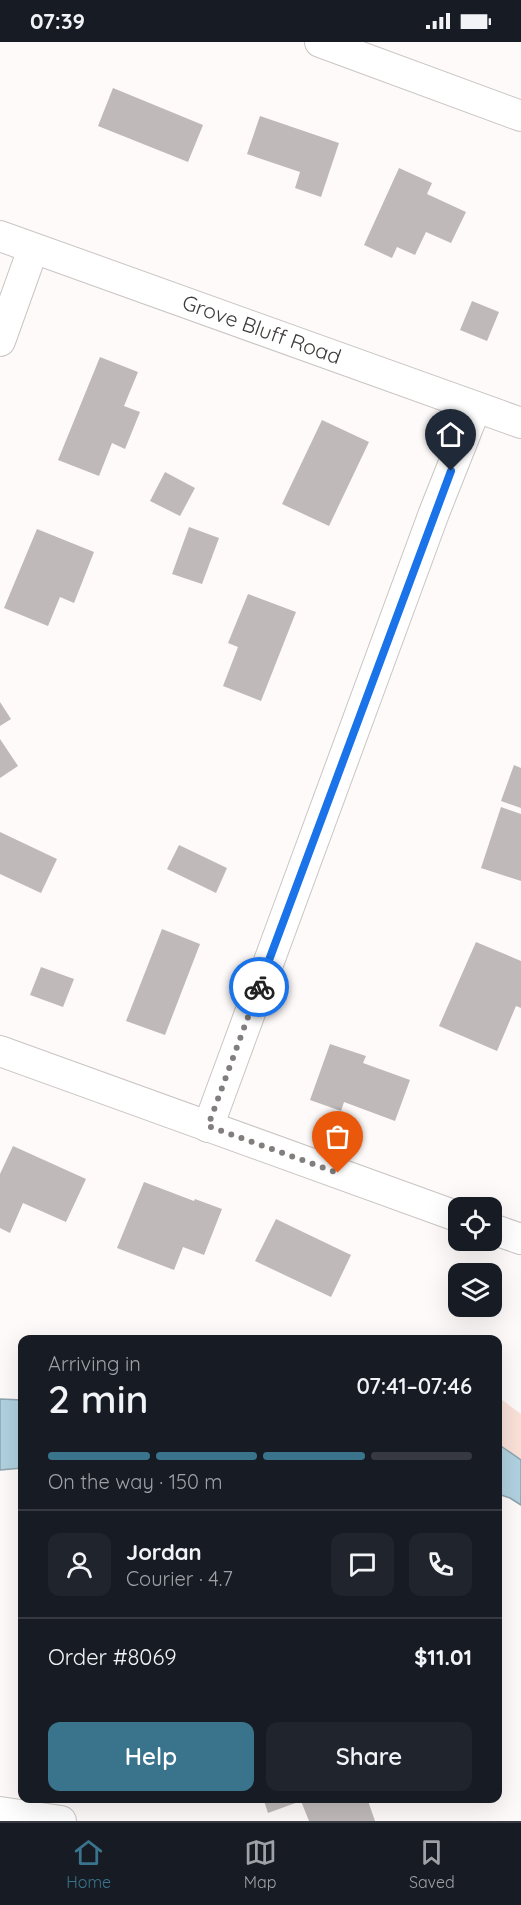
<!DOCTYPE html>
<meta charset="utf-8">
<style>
:root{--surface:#171b24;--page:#20242c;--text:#f1f3f6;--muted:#9ea1a6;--line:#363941;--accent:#3a748c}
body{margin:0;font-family:Quicksand,sans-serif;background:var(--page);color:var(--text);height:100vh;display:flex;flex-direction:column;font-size:22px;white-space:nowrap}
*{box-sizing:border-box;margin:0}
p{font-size:20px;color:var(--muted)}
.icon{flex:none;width:33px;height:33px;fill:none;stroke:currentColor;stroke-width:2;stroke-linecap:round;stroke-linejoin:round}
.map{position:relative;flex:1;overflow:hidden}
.details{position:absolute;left:18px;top:1293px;width:484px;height:468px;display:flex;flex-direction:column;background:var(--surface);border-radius:12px;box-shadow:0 6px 24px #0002}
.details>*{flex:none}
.fabs{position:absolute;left:448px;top:1155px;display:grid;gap:12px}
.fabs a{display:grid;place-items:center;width:54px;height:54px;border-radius:12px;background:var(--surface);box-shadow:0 6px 24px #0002;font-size:30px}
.pin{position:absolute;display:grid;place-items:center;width:51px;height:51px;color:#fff;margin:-62px -26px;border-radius:50% 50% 50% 0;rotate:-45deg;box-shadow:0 0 6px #0007}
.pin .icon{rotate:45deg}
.courier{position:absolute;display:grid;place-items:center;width:60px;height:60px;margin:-30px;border:4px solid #1a73e8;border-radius:50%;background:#fff;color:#222;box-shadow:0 2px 8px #0007}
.summary em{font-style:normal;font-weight:600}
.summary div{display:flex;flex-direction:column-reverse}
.summary{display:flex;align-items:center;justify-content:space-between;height:102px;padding:0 30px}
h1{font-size:39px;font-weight:600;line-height:45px}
.bar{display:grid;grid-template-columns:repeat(4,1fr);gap:9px 6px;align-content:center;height:72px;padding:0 30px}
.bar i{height:8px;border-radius:4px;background:var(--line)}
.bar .selected{background:var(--accent)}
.bar p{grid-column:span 4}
.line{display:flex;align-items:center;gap:15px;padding:0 30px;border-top:2px solid var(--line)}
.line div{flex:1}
.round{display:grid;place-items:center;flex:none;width:63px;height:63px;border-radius:12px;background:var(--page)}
.action{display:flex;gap:12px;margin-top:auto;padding:12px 30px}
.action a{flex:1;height:69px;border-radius:12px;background:var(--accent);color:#fff;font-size:24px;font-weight:600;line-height:69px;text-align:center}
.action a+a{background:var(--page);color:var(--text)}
.status{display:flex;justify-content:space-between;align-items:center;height:42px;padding:0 30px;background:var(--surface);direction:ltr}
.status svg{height:16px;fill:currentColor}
.tab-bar{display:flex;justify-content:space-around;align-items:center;height:84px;border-top:2px solid var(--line);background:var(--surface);font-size:16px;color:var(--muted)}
.tab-bar a{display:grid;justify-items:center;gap:3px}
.tab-bar .selected{color:var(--accent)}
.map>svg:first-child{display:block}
</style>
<div class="status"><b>07:39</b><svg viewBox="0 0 49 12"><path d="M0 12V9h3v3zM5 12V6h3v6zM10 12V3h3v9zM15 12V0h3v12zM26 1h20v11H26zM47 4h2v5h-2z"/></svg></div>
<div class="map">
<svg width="521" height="1779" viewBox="0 0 521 1779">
<rect width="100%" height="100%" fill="#fefaf9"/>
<path fill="#f9e1d8" d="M498,1355L521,1372V1418L498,1402Z"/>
<g fill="#b0d1e0" stroke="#8ea4ae" stroke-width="1.5">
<path d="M0,1357L22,1358V1426L0,1428Z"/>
<path d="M498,1402L521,1418V1463L510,1456L498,1452Z"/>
</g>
<g fill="#bfbab9">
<path d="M113,46L203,83L188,120L98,84Z"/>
<path d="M260,74L339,101L321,155L295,146L300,130L247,112Z"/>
<path d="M399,126L432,141L427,152L466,170L451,201L426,190L415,213L397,205L392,216L364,203Z"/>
<path d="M472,259L499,270L487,299L460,288Z"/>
<path d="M100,315L138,330L124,364L140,370L125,407L112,401L99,434L58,418Z"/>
<path d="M322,378L369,400L329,484L282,462Z"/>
<path d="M165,430L195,446L180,474L150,459Z"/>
<path d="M189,485L219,496L202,542L172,532Z"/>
<path d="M37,487L94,510L74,561L60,555L48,584L4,566Z"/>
<path d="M248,552L296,570L261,659L223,644L238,605L228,601Z"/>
<path d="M0,660L11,677L0,684Z"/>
<path d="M0,697L18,724L0,736Z"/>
<path d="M514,723L521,726V766L501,759Z"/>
<path d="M501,765L521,772V839L481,826Z"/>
<path d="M0,790L57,817L41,851L0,832Z"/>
<path d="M179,803L227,826L216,851L167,827Z"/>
<path d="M162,887L200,902L165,993L126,979Z"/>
<path d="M476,900L521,919V966L516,964L497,1009L439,984Z"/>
<path d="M41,925L74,937L63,965L30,953Z"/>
<path d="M330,1002L366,1014L363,1021L410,1038L395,1079L344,1060L341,1069L310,1058Z"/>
<path d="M13,1104L86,1137L66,1180L23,1161L10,1191L0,1186V1132Z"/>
<path d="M144,1140L194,1159L195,1157L222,1167L204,1213L183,1205L174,1228L117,1206Z"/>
<path d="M276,1177L351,1213L331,1255L255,1219Z"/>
<path d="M263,1756H367L375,1779H309L301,1759L268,1771Z"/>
</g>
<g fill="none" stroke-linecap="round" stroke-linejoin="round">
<g stroke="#cac5c3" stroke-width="32">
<g id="street">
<path d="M320,0L521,74"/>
<path id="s1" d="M0,194L521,381"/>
<path d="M0,299L33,207"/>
<path d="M0,1009L459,1175"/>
<path d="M208,1085L434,471L476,365"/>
<path d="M492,1187L521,1197"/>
<path d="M0,1770L61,1779"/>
</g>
</g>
<use href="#street" stroke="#fff" stroke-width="30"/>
</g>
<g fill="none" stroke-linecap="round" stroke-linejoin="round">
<path stroke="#817e7d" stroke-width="6" stroke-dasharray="0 10.8" d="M259,945L208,1084L338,1131"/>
<path stroke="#1a73e8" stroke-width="8" d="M259,945L451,429"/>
</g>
<g text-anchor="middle" stroke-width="4.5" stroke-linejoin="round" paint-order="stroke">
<g font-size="21" fill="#3d3b3a" stroke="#fff">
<text dy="7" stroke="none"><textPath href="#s1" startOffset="278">Grove Bluff Road</textPath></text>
</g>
</g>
</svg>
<div class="fabs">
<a><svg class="icon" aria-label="locate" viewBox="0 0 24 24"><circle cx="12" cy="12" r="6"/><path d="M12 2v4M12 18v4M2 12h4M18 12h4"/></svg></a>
<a><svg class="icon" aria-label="layers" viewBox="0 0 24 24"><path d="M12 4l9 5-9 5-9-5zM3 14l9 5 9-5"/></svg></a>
</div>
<div class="pin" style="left:338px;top:1131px;background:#ea580c"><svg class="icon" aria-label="bag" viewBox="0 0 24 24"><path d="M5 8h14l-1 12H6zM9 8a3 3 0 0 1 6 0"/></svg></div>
<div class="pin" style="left:451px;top:429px;background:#1f2937"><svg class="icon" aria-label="home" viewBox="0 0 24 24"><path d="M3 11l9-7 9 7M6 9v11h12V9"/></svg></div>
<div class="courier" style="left:259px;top:945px"><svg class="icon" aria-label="bike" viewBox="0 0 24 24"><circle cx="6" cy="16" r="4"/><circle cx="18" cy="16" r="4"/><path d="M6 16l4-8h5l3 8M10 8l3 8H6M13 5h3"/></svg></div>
<section class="details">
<div class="summary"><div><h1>2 min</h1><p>Arriving in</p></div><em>07:41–07:46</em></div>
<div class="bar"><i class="selected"></i><i class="selected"></i><i class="selected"></i><i></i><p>On the way · 150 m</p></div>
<div class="line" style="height:108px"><a class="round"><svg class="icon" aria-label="person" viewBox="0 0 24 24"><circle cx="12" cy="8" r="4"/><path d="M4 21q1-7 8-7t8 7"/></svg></a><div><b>Jordan</b><p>Courier · 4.7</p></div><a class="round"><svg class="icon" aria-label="chat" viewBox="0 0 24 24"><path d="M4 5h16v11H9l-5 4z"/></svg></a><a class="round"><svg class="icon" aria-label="phone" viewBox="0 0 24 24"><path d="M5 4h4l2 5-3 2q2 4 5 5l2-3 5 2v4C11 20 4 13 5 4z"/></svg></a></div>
<div class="line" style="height:78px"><div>Order #8069</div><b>$11.01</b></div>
<div class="action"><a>Help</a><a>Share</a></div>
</section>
</div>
<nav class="tab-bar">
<a class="selected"><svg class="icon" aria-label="home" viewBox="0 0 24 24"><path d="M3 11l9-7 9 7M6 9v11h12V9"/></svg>Home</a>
<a><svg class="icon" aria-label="map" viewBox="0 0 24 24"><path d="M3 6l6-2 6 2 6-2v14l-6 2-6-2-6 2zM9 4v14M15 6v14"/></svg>Map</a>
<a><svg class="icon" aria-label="saved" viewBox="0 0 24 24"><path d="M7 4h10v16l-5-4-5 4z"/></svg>Saved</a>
</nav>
